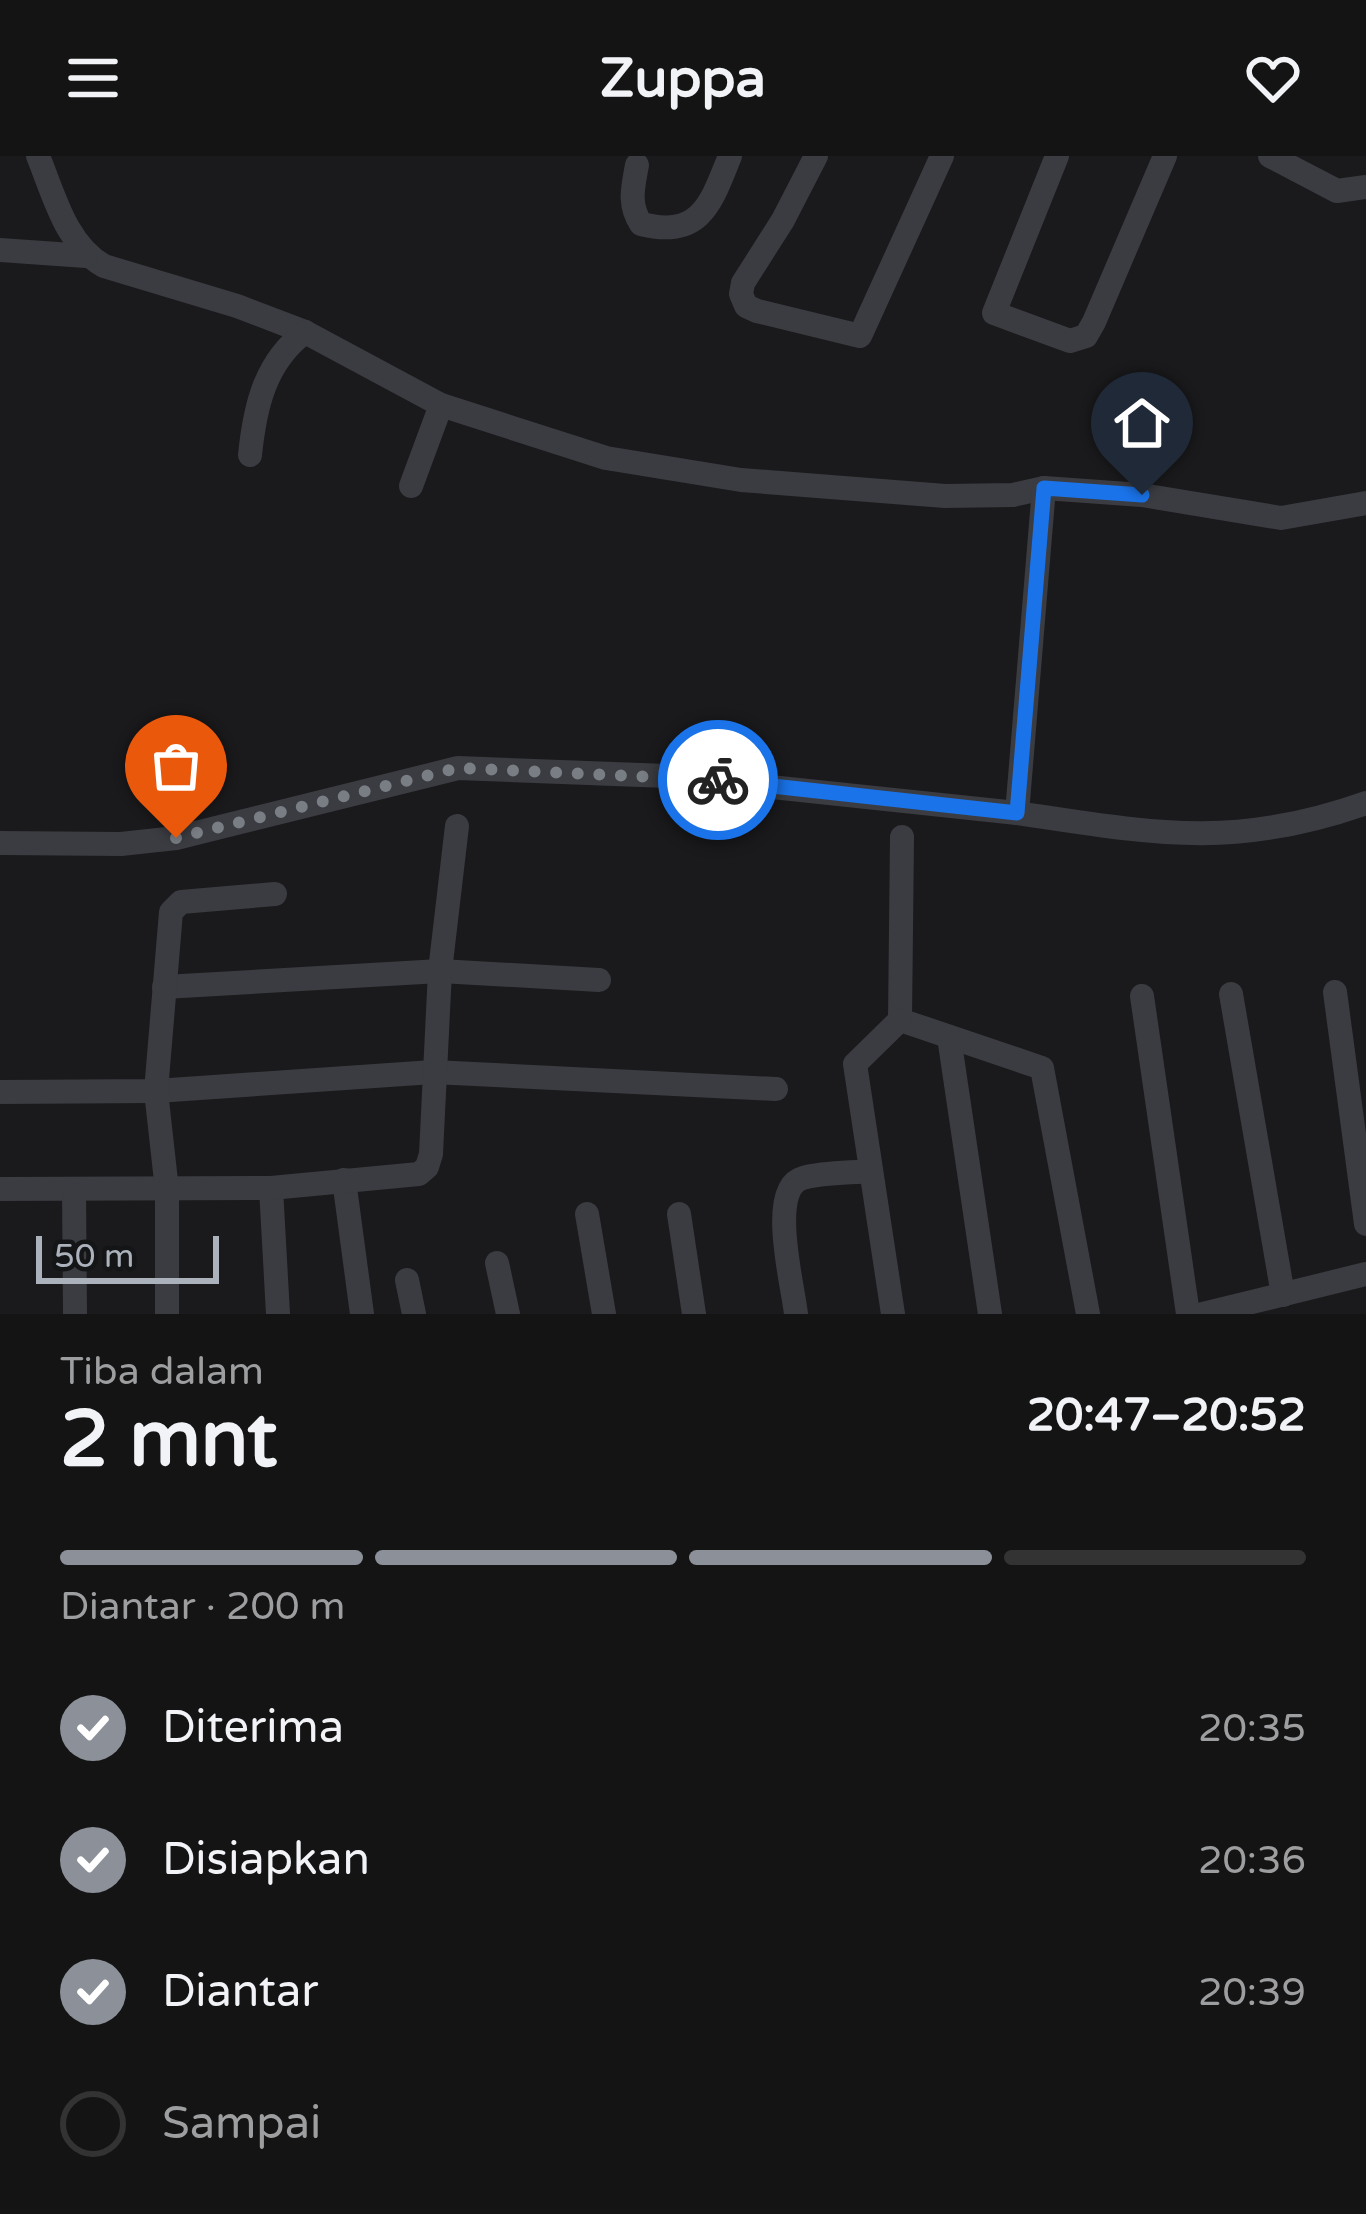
<!DOCTYPE html>
<html lang="id">
<meta charset="utf-8">
<style>
:root{--surface:#141415;--page:#212122;--text:#f1f3f6;--muted:#9d9ea0;--line:#333334;--accent:#8c9099}
body{margin:0;font-family:"Varela Round",sans-serif;background:var(--page);color:var(--text);height:100vh;display:flex;flex-direction:column;font-size:45px;white-space:nowrap}
*{box-sizing:border-box;margin:0}
p{font-size:39px;color:var(--muted)}
.icon{flex:none;width:66px;height:66px;fill:none;stroke:currentColor;stroke-width:2;stroke-linecap:round;stroke-linejoin:round}
.map{position:relative;height:1158px;overflow:hidden}
.side{display:flex;flex-direction:column;background:var(--surface);flex:1}
.side>*{flex:none}
.scale{position:absolute;left:36px;bottom:30px;width:183px;box-sizing:border-box;padding-left:12px;border:6px solid #acb2bc;border-top:0;font-size:33px;line-height:42px;white-space:nowrap;color:#acb2bc;-webkit-text-stroke:9px #141517;paint-order:stroke}
.pin{position:absolute;display:grid;place-items:center;width:102px;height:102px;color:#fff;margin:-123px -51px;border-radius:50% 50% 50% 0;rotate:-45deg;box-shadow:0 0 12px #0007}
.pin .icon{rotate:45deg}
.courier{position:absolute;display:grid;place-items:center;width:120px;height:120px;margin:-60px;border:9px solid #1a73e8;border-radius:50%;background:#fff;color:#222;box-shadow:0 3px 15px #0007}
.summary em{font-style:normal;font-weight:700}
.summary div{display:flex;flex-direction:column-reverse}
.summary{display:flex;align-items:center;justify-content:space-between;height:204px;padding:0 60px}
h1{font-size:78px;font-weight:700;line-height:90px}
.bar{display:grid;grid-template-columns:repeat(4,1fr);gap:18px 12px;align-content:center;height:144px;padding:0 60px}
.bar i{height:15px;border-radius:9px;background:var(--line)}
.bar .current{background:var(--accent)}
.bar p{grid-column:span 4}
ol{padding:0 60px;list-style:none}
li{display:flex;align-items:center;gap:36px;height:132px}
li p{margin-inline-start:auto}
li .icon{padding:12px;border-radius:50%;background:var(--accent);color:#fff;stroke-width:4}
li:last-child{color:var(--muted)}
li i{width:66px;height:66px;border:6px solid var(--line);border-radius:50%}
header{display:flex;justify-content:space-between;align-items:center;height:156px;padding:0 60px;background:var(--surface);font-size:54px;font-weight:700}
.map>svg:first-child{display:block}
</style>
<header><svg class="icon" aria-label="menu" viewBox="0 0 24 24"><path d="M4 6h16M4 12h16M4 18h16"/></svg>Zuppa<svg class="icon" aria-label="heart" viewBox="0 0 24 24"><path d="M12 20l-8-8c-3-5 5-10 8-4 3-6 11-1 8 4z"/></svg></header>
<div class="map">
<svg width="1366" height="1158" viewBox="0 0 1366 1158">
<rect width="100%" height="100%" fill="#1a1a1c"/>
<g fill="none" stroke-linecap="round" stroke-linejoin="round">
<g stroke="#3a3c41" stroke-width="24">
<path d="M38,0C54,39 66,89 104,110L237,150L305,176L441,249L606,302L741,324L945,340L1013,339L1044,332L1142,339L1281,362L1366,347"/>
<path d="M816,0L783,64L743,127L741,138L746,150L757,155L860,180L942,0"/>
<path d="M1057,0L994,157L1070,185L1086,180L1094,166L1165,0"/>
<path d="M1270,0L1337,35L1366,31"/>
<path d="M637,9C633,31 628,48 641,68C701,83 711,47 730,0"/>
<path d="M0,94L86,100"/>
<path d="M250,299C255,250 265,206 305,176"/>
<path d="M411,330L441,249"/>
<path d="M1017,657C1151,677 1234,694 1366,647"/>
<path d="M902,681L900,864L1042,912L1088,1158"/>
<path d="M0,687L121,688L176,682L458,612L667,620L1017,657L1044,332"/>
<path d="M164,831L440,815L599,824"/>
<path d="M1335,836L1366,1068"/>
<path d="M1231,838L1283,1139"/>
<path d="M1142,840L1188,1158"/>
<path d="M949,881L990,1158"/>
<path d="M0,936L156,935L433,916L776,933"/>
<path d="M344,1024L362,1158"/>
<path d="M271,1032L278,1158"/>
<path d="M0,1033L271,1032L419,1018L427,1011L431,998L440,815L457,670"/>
<path d="M74,1034L75,1158"/>
<path d="M587,1058L604,1158"/>
<path d="M679,1058L694,1158"/>
<path d="M497,1107L508,1158"/>
<path d="M407,1124L414,1158"/>
<path d="M167,1158V1034L156,935L171,756L181,746L275,738"/>
<path d="M796,1158C793,1129 767,1032 803,1022C824,1016 850,1017 871,1015"/>
<path d="M893,1158L855,908L900,864"/>
<path d="M1203,1158L1366,1118"/>
</g>
</g>
<g fill="none" stroke-linecap="round" stroke-linejoin="round">
<path stroke="#797d84" stroke-width="12" stroke-dasharray="0 21.6" d="M176,682L458,612L718,624"/>
<path stroke="#1a73e8" stroke-width="15" d="M718,624L1017,657L1044,332L1142,339"/>
</g>
</svg>
<div class="scale">50 m</div>
<div class="pin" style="left:176px;top:682px;background:#ea580c"><svg class="icon" aria-label="bag" viewBox="0 0 24 24"><path d="M5 8h14l-1 12H6zM9 8a3 3 0 0 1 6 0"/></svg></div>
<div class="pin" style="left:1142px;top:339px;background:#1f2937"><svg class="icon" aria-label="home" viewBox="0 0 24 24"><path d="M3 11l9-7 9 7M6 9v11h12V9"/></svg></div>
<div class="courier" style="left:718px;top:624px"><svg class="icon" aria-label="bike" viewBox="0 0 24 24"><circle cx="6" cy="16" r="4"/><circle cx="18" cy="16" r="4"/><path d="M6 16l4-8h5l3 8M10 8l3 8H6M13 5h3"/></svg></div>
</div>
<section class="side">
<div class="summary"><div><h1>2 mnt</h1><p>Tiba dalam</p></div><em>20:47–20:52</em></div>
<div class="bar"><i class="current"></i><i class="current"></i><i class="current"></i><i></i><p>Diantar · 200 m</p></div>
<ol>
<li><svg class="icon" aria-label="check" viewBox="0 0 24 24"><path d="M5 12l5 5 9-10"/></svg>Diterima<p>20:35</p></li>
<li><svg class="icon" aria-label="check" viewBox="0 0 24 24"><path d="M5 12l5 5 9-10"/></svg>Disiapkan<p>20:36</p></li>
<li><svg class="icon" aria-label="check" viewBox="0 0 24 24"><path d="M5 12l5 5 9-10"/></svg>Diantar<p>20:39</p></li>
<li><i></i>Sampai</li>
</ol>
</section>
